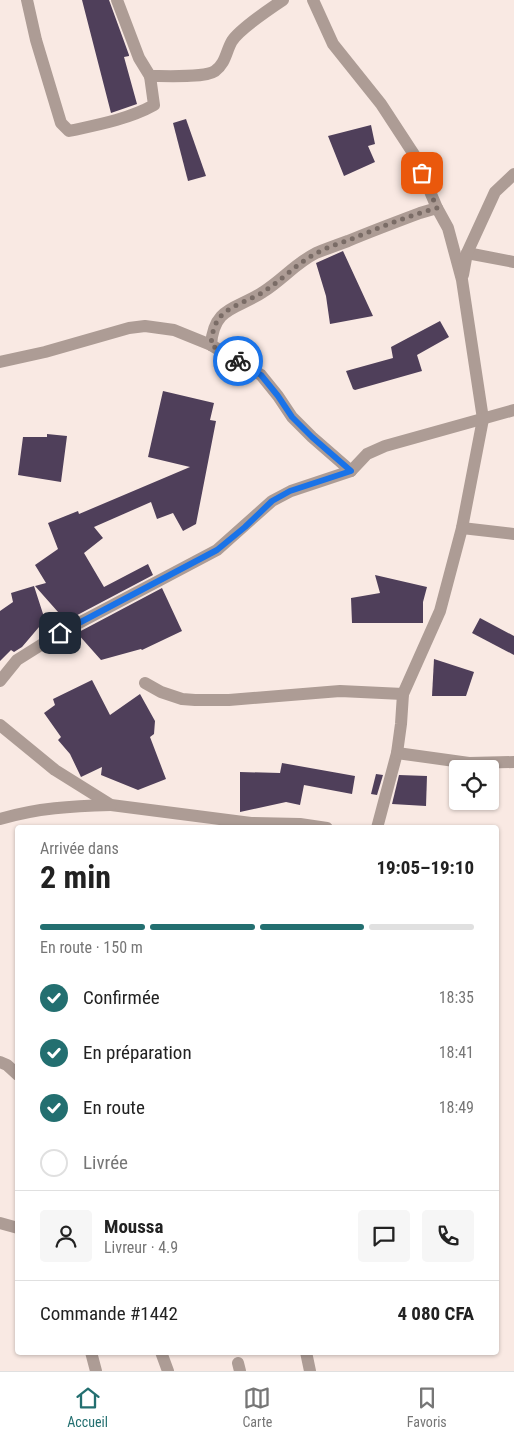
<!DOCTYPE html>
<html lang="fr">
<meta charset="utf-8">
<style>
:root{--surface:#fff;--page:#f6f6f6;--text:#222;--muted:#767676;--line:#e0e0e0;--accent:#236f70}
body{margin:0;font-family:"Roboto Condensed",sans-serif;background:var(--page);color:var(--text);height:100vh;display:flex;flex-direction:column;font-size:19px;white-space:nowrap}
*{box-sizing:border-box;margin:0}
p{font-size:16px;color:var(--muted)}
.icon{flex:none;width:28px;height:28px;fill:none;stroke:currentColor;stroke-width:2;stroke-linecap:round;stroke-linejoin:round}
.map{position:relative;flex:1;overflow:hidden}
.details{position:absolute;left:15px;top:825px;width:484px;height:530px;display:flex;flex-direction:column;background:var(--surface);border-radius:5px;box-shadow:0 1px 4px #0004}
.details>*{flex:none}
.tools{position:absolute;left:449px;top:760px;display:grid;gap:10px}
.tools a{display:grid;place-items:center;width:50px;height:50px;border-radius:5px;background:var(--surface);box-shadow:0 1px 4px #0004;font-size:25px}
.pin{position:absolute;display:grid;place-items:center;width:42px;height:42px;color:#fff;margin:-21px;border-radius:10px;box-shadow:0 2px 8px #0006}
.courier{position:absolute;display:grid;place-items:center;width:50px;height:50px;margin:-25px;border:4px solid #1a73e8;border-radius:50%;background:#fff;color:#222;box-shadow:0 1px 6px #0007}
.summary em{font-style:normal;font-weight:700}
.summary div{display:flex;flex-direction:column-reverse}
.summary{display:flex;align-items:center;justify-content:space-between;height:85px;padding:0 25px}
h1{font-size:32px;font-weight:700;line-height:38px}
.bar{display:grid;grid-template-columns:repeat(4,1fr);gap:8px 5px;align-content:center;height:60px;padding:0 25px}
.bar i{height:6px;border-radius:4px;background:var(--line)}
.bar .selected{background:var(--accent)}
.bar p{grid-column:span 4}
.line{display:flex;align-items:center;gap:12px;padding:0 25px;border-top:1px solid var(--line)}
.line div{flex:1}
.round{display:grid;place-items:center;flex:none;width:52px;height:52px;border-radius:5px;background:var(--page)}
ol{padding:0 25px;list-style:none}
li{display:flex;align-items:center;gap:15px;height:55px}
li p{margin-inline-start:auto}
li .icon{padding:5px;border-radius:50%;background:var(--accent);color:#fff;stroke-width:4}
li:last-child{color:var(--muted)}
li i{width:28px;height:28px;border:2px solid var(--line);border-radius:50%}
.menu{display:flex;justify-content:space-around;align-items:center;height:70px;border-top:1px solid var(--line);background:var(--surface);font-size:14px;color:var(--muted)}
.menu a{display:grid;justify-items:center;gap:2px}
.menu .selected{color:var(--accent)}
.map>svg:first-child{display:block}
</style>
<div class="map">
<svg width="514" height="1371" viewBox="0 0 514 1371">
<rect width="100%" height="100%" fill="#f9e9e3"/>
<g fill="#4f3f5a">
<path d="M82,0H109L129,55V56L124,57L137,104L111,113Z"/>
<path d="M186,119L206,176L188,181L173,123Z"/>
<path d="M371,125L375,144L368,146L375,162L344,176L328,136Z"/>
<path d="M343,251L373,316L330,324L326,296L316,263Z"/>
<path d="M440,321L449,337L417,355L422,371L355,390L353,389L346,371L393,358L391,347Z"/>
<path d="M163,391L214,403L210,420L216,421L196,524L183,531L173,513L157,519L151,502L94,527L103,538L84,553L104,587L148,564L153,575L66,621L35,586L46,583L35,565L58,549L48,523L78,511L79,514L190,467L148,457Z"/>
<path d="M47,434L67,436L61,482L18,475L23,437H47Z"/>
<path d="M375,575L427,587L423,602V623H352L351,598L380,593Z"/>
<path d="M34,586L45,620L22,647L14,652L11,650L0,661V611L13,602L11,593Z"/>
<path d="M162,588L182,631L142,650L141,649L101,660L77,633Z"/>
<path d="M480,618L514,636V655L472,633Z"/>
<path d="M434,659L474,672L466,696H432Z"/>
<path d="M92,680L110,715L140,694L155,721L154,734L150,737L166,779L138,790L101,775L102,767L81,777L70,754L58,740L61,737L44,713L55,705L53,699Z"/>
<path d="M282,763L355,776L352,794L304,785L300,805L286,802L240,812V772L280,773Z"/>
<path d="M376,774L383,775L377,795L371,794Z"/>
<path d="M399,775L427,776L426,806L392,804Z"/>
</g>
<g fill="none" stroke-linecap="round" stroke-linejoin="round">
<g stroke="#ad9c95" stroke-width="12">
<path d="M27,0L36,40L61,123L69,131C97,125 129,119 154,105L150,76"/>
<path d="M117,0L139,58L150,76C165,76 205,78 215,71C226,63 226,51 232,41C239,30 271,8 283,0"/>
<path d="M313,0L333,44L381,104L415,156L437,208L448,228L462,280L483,419L462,528L440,611L403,694L401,724L397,753L377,828"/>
<path d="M467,253L514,262"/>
<path d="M463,275L467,253L495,192L514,174"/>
<path d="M211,345C214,306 236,310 263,292C282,280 296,263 316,253C326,249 337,245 348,241C372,231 396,222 420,213L437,208"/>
<path d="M0,362L45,352L129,328L145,326L174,330L211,345L261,375L278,396L292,417L312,437L351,471"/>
<path d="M462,528L514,534"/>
<path d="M0,681L17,660L60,633L217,550L272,501L291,491L351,471L367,454L385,446L514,410"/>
<path d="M145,683L161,692L182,699L195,700H229L340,691L403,694"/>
<path d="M0,725L55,770L111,805L251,823L300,824L327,828"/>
<path d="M397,753L469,763L514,762"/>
<path d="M0,819C37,808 72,806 111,805"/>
<path d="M0,1062L7,1065L18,1075"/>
<path d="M0,1223L18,1228"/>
<path d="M91,1352L96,1371"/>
<path d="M161,1352L168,1371"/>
<path d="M306,1352L310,1371"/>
<path d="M238,1363L240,1371"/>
</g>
</g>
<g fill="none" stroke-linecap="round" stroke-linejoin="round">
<path stroke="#7a6c66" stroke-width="5" stroke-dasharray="0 9" d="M238,361L211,345C212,334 214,322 223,314C234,304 251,300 263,292C281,281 296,264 315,254C327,247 341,243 354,238C381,227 408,216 437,208L422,173"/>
<path stroke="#1a73e8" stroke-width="6" d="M60,633L217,550L245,527L272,501L290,491L351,471L312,437L292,417L278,396L261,375L238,361"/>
</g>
</svg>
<div class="tools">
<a><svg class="icon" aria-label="locate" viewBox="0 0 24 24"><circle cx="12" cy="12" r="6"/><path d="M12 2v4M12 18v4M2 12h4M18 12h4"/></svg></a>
</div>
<div class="pin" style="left:422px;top:173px;background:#ea580c"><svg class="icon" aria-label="bag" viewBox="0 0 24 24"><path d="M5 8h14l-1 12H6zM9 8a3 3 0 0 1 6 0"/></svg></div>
<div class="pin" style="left:60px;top:633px;background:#1f2937"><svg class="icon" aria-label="home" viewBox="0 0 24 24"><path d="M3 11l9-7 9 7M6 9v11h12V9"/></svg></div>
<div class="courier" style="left:238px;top:361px"><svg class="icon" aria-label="bike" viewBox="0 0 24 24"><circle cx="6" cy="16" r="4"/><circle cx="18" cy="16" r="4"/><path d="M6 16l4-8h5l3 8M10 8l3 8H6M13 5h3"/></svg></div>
<section class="details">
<div class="summary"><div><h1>2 min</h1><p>Arrivée dans</p></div><em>19:05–19:10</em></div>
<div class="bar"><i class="selected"></i><i class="selected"></i><i class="selected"></i><i></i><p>En route · 150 m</p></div>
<ol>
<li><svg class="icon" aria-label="check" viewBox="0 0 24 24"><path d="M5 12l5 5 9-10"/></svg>Confirmée<p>18:35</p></li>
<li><svg class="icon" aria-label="check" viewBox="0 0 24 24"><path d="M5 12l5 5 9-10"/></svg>En préparation<p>18:41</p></li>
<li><svg class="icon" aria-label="check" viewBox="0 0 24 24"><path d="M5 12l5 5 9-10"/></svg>En route<p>18:49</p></li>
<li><i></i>Livrée</li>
</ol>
<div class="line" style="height:90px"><a class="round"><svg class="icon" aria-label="person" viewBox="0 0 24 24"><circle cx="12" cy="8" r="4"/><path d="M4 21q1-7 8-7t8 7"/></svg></a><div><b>Moussa</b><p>Livreur · 4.9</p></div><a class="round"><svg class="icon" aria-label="chat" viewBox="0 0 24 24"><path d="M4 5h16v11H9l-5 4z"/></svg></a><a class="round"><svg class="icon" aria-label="phone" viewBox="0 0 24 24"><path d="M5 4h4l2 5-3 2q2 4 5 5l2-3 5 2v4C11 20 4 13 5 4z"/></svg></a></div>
<div class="line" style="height:65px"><div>Commande #1442</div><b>4 080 CFA</b></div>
</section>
</div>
<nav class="menu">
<a class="selected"><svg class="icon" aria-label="home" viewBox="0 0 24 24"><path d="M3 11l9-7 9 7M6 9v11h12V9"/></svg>Accueil</a>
<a><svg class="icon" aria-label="map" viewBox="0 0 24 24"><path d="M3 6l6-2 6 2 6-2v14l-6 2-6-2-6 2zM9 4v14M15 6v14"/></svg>Carte</a>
<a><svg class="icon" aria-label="saved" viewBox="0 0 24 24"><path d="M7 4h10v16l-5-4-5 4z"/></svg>Favoris</a>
</nav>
